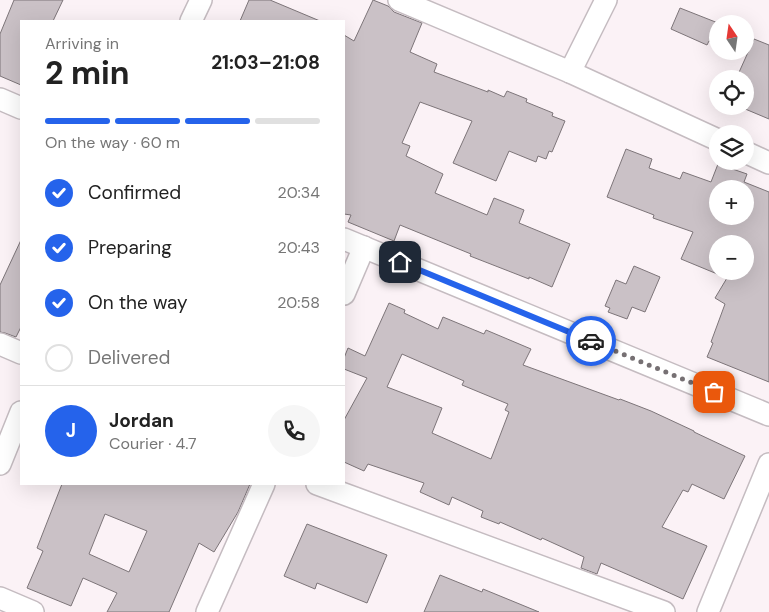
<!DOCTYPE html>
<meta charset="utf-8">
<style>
:root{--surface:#fff;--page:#f6f6f6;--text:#222;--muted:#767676;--line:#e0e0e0;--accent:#2563eb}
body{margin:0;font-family:"DM Sans",sans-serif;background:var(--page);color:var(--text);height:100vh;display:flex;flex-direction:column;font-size:19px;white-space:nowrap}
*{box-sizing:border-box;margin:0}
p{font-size:16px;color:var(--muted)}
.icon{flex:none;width:28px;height:28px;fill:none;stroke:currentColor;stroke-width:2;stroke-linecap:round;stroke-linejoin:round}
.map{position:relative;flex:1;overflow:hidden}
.drawer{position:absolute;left:20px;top:20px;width:325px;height:465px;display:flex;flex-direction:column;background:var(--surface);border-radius:0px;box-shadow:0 5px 20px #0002}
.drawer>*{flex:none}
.needle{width:32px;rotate:347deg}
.fabs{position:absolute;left:709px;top:15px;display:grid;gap:10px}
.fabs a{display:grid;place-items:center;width:45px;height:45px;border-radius:50%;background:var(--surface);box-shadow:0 5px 20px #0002;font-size:25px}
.pin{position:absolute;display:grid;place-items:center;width:42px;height:42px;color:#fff;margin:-21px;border-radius:10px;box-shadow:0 2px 8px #0006}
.courier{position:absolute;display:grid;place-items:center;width:50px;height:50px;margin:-25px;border:4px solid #2563eb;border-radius:50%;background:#fff;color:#222;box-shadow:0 1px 6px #0007}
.summary em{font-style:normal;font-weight:700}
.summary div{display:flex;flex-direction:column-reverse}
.summary{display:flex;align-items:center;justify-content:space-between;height:85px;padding:0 25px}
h1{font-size:32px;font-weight:700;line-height:38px}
.bar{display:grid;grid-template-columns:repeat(4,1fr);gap:8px 5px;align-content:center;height:60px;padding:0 25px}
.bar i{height:6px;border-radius:4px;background:var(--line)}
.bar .current{background:var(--accent)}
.bar p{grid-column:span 4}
.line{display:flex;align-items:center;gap:12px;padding:0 25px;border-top:1px solid var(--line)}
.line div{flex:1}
.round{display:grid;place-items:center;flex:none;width:52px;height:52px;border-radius:26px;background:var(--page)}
ol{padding:0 25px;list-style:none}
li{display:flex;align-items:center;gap:15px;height:55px}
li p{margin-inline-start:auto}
li .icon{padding:5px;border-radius:50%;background:var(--accent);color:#fff;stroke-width:4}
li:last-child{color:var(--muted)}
li i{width:28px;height:28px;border:2px solid var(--line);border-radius:50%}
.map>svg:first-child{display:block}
</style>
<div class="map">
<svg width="769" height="612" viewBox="0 0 769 612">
<rect width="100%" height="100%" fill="#fbf2f6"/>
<g fill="#cac1c6" stroke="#7d7579" fill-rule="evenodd">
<path d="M14,0H63L53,21H21V85L0,76V34Z"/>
<path d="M249,0H270L320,21H240Z"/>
<path d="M373,0L388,6L394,12L422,23L410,52L437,64L434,72L488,92V90L504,97L507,91L527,99L526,102L553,113L552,116L565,121L552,152L549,151L546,159L538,156L536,162L509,151L496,181L453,163L472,121L420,102L402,143L410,146L406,156L443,174L435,193L487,215L494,198L524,210L519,223L570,244L552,287L529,277V279L470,256L471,254L400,225L394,241L348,222L351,215L344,214V35L354,41Z"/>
<path d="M680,8L718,23V44L709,41L707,45L671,29Z"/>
<path d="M754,39L769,45V119L738,106H745V79H736Z"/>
<path d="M626,149L652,159L649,168L680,179L683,172L711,182L718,164L747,174L744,182L769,192V382L707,357L713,343L711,342L725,304L715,298L727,278L681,259L693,232L653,218L654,215L607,197ZM718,189H745V216H718ZM718,244H745V271H718Z"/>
<path d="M21,240V327L16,337L5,333L0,332V285Z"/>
<path d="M634,266L660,277L645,312L632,307L627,319L608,312L610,308L605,306L616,280L626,284Z"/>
<path d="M389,303L405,310L404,313L438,329L443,317L484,334L486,330L531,349L523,365L619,400L620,399L651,411L694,431V432L745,456L724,499L692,484L688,492L683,490L662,527L707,546L683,599L652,585L601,563L597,574L581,568L584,557L542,538L541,540L500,522L499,524L481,517L483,511L452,497L449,505L420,492L424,483L368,464L364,471L344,462V420L367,378L344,369V358L348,348L365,356ZM402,354L464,381L462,385L508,404L505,410L509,412L491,459L432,433L442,408L387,387Z"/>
<path d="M62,484H250L238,512L214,552L199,543L169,612H107L117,593L83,578L71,606L27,588L43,551L37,548ZM105,514L147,531L129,572L89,554Z"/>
<path d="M307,524L387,555L367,603L317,583L315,589L284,576Z"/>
<path d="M440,575L482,592L483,589L539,612H424Z"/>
</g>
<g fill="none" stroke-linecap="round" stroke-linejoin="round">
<g stroke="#c5bcc1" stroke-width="24">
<g id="minor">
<path d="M399,0L570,72L718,140"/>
<path d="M191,21L201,0"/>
<path d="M570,72L606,0"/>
<path d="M0,99L21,108"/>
<path d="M745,152L769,163"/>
<path d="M344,239L769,415"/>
<path d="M344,294L364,247"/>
<path d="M0,344L21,353"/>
<path d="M0,464L21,412"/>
<path d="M317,484L664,612"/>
<path d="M0,598L33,612"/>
<path d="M207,612L264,484"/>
<path d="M708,612L769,464"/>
</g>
</g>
<use href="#minor" stroke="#fff" stroke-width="21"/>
</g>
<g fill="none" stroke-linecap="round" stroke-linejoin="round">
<path stroke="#767073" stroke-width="5" stroke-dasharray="0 9" d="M591,341L714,392"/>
<path stroke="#2563eb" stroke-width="6" d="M400,262L591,341"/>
</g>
</svg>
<div class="fabs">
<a><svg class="needle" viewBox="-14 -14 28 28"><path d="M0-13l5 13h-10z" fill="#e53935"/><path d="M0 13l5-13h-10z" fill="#767676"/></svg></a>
<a><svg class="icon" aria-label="locate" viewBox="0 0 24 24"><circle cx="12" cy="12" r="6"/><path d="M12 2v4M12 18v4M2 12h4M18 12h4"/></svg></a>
<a><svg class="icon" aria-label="layers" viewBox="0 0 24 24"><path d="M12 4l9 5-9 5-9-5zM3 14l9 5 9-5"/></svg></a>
<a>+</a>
<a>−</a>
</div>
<div class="pin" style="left:714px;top:392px;background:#ea580c"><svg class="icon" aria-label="bag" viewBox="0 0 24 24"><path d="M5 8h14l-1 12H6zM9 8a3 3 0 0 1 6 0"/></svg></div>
<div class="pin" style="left:400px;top:262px;background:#1f2937"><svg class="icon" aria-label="home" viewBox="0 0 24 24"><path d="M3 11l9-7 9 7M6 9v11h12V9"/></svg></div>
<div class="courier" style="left:591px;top:341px"><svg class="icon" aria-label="car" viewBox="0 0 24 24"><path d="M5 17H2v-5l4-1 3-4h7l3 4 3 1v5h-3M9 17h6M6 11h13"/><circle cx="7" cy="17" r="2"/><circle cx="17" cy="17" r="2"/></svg></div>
<section class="drawer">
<div class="summary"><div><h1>2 min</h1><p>Arriving in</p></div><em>21:03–21:08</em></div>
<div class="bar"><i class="current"></i><i class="current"></i><i class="current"></i><i></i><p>On the way · 60 m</p></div>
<ol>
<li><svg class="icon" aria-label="check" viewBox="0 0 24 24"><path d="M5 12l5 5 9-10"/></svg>Confirmed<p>20:34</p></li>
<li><svg class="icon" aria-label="check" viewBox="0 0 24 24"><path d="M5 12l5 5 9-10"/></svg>Preparing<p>20:43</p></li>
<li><svg class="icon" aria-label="check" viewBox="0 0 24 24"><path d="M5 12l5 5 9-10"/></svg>On the way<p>20:58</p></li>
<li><i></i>Delivered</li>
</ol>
<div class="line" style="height:90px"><b class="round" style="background:var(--accent);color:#fff">J</b><div><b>Jordan</b><p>Courier · 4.7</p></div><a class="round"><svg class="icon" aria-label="phone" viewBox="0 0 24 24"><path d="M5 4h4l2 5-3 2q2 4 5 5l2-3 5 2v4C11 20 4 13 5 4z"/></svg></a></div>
</section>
</div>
